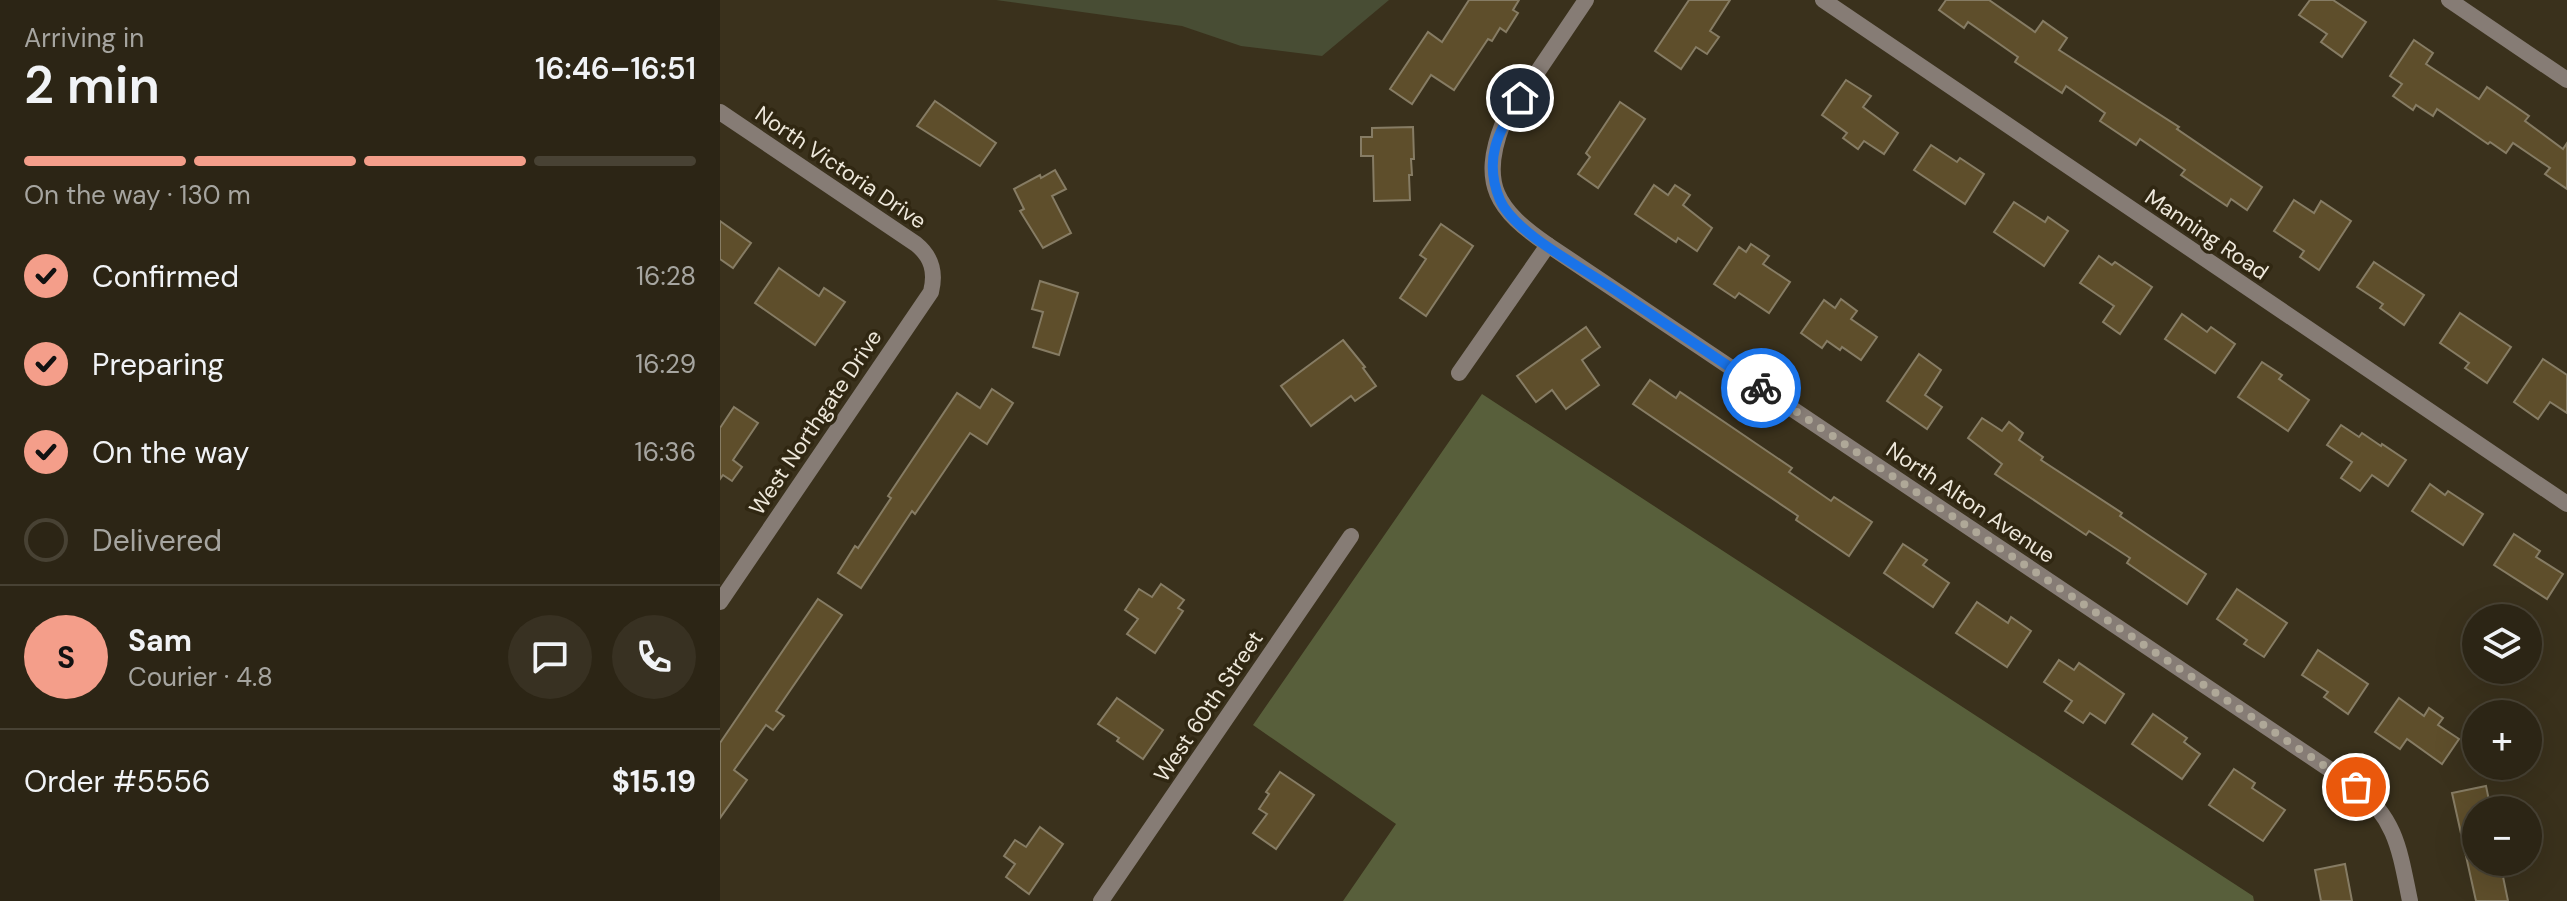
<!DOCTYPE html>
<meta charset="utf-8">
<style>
:root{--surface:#2c2515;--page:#383122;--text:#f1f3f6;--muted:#a6a5a0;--line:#484234;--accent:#f49e8a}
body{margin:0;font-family:"DM Sans",sans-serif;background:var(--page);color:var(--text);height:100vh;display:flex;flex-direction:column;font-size:30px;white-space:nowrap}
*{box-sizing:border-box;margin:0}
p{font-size:26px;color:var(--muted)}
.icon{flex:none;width:44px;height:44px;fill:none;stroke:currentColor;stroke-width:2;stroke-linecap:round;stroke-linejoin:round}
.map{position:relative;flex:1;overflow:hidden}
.panel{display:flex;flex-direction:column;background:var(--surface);width:720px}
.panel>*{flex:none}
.buttons{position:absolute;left:1742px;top:604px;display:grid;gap:16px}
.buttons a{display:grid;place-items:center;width:80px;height:80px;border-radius:50%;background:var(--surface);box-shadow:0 8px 32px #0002,0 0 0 2px var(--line);font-size:40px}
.pin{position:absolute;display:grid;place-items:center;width:68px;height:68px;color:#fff;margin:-34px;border:4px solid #fff;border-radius:50%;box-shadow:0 2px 8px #0007}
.courier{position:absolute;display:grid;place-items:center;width:80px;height:80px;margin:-40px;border:6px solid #1a73e8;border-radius:50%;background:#fff;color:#222;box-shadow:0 2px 10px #0007}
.headline em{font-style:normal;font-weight:600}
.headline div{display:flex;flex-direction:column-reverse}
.headline{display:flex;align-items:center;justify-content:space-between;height:136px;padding:0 24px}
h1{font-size:52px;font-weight:600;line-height:60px}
.bar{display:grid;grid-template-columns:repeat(4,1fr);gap:12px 8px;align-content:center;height:96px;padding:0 24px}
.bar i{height:10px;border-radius:6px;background:var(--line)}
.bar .current{background:var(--accent)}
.bar p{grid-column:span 4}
.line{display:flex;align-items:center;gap:20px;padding:0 24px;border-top:2px solid var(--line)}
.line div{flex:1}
.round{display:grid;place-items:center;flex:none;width:84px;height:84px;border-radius:42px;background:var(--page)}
ol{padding:0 24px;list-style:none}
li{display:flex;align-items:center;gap:24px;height:88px}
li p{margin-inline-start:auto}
li .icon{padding:8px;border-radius:50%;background:var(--accent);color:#111;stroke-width:4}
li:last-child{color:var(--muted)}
li i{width:44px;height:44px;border:4px solid var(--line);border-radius:50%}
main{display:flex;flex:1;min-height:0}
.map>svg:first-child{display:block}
</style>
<main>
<section class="panel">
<div class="headline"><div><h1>2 min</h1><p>Arriving in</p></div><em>16:46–16:51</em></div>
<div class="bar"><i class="current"></i><i class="current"></i><i class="current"></i><i></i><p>On the way · 130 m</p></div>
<ol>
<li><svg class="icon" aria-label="check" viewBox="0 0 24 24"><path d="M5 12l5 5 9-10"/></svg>Confirmed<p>16:28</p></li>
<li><svg class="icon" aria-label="check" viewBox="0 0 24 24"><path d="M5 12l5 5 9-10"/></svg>Preparing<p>16:29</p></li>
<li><svg class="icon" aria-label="check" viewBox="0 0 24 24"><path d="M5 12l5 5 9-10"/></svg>On the way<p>16:36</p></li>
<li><i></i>Delivered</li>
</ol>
<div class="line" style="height:144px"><b class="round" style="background:var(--accent);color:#111">S</b><div><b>Sam</b><p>Courier · 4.8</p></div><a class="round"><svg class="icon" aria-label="chat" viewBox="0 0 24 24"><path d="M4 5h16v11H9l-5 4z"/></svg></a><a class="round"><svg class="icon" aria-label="phone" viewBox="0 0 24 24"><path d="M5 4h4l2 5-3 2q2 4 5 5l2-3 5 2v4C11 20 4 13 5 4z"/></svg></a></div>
<div class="line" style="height:104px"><div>Order #5556</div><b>$15.19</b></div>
</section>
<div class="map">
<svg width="1847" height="901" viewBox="0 0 1847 901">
<rect width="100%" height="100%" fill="#3a311c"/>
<path fill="#484d34" d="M276,0H669L602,56L521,46L462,26Z"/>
<path fill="#585f3b" d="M762,394L1533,896L1534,901H623L676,824L533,725Z"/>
<g fill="#5e4e2b" stroke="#867c64" stroke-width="2">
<path d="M749,0H799L793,10L798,13L786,32L780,28L772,41L768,39L734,90L711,75L692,104L670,89L708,32L722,42Z"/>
<path d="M969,0H1010L990,31L999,37L987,54L976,47L961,69L935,51Z"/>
<path d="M1226,0H1269L1315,32L1323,21L1347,38L1339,50L1459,127L1457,129L1542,187L1527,210L1511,199L1507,206L1461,175L1465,170L1420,139L1416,145L1380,121L1385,113L1346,86L1342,93L1295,62L1298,57L1248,22L1244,28L1219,10Z"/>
<path d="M1590,0H1613L1646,22L1622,57L1601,42L1607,34L1579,15Z"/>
<path d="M1694,40L1713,53L1706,64L1759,99L1767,87L1809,116L1805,121L1843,149L1847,143V189L1825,174L1830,168L1793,143L1786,153L1770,142L1768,144L1717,109L1713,116L1696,105L1693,110L1673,96L1682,84L1670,76Z"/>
<path d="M1126,80L1151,96L1143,107L1178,133L1164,154L1144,141L1138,149L1123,138L1127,133L1102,115Z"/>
<path d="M215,101L276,143L260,166L197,126Z"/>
<path d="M900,102L925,119L878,188L858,174L870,157L866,153Z"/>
<path d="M693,127L694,159H691L692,175H689L690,200L654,201L653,156H641V137H652V128Z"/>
<path d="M1211,145L1237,162L1240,158L1264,174L1245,204L1194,170Z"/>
<path d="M335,170L346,189L332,196L351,233L323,248L300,211L304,209L294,189L320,175L321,178Z"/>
<path d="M934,185L948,195L955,185L970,195L963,205L992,228L977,251L958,238L956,242L915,214Z"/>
<path d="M1574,200L1594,213L1601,201L1631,221L1599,270L1580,257L1584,251L1554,231Z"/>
<path d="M1294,202L1325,222L1328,217L1348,231L1324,266L1274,232Z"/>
<path d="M0,221L31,243L13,268L0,259Z"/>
<path d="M721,224L753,246L706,316L680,298L706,259L700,255Z"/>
<path d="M1031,244L1049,256L1043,264L1070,282L1049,313L1019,293L1015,298L994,284L1019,247L1026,252Z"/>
<path d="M1379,256L1392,265L1395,262L1432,287L1400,334L1383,322L1394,306L1360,283Z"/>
<path d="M1654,262L1704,295L1684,325L1660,308L1663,304L1637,287Z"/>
<path d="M59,268L99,296L104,288L125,302L95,345L35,303Z"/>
<path d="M320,281L358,293L339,355L313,347L323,312L312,309Z"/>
<path d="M1121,299L1137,311L1131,319L1157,337L1141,360L1122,347L1120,350L1107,341L1102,348L1081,333L1104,300L1115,308Z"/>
<path d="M1740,313L1791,347L1767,383L1745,368L1749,363L1720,343Z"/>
<path d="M1462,314L1487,332L1491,327L1515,344L1495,373L1445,339Z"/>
<path d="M866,327L880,347L862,360L879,385L846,409L832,390L816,402L797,376Z"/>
<path d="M623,340L645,367L643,368L656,386L635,401L631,396L591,426L561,386Z"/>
<path d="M1199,354L1221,370L1205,395L1222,407L1207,429L1167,401Z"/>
<path d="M1823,359L1847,375V413L1830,402L1818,419L1794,402Z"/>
<path d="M1542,362L1562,375L1559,379L1589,400L1568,431L1518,397Z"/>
<path d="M930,380L956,398L960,392L1072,468L1069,472L1111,501L1114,497L1152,522L1129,556L1076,520L1078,516L913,404Z"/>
<path d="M272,389L293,403L267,444L250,433L195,514L192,511L141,588L118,573L135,546L138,548L171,498L168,496L237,393L260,408Z"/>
<path d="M14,407L38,423L13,460L22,467L12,481L3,475L0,479V428Z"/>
<path d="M1262,418L1282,431L1289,422L1303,433L1299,440L1323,457L1321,460L1402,513L1400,516L1486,574L1467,604L1407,563L1410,558L1369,531L1366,535L1275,474L1282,464L1248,438Z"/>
<path d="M1621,425L1639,437L1642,433L1661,446L1662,444L1686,460L1668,486L1652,475L1640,491L1621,478L1632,462L1607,445Z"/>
<path d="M1710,484L1725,495L1728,491L1763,514L1743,545L1692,511Z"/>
<path d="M1794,534L1820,551L1816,557L1843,574L1827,599L1774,565Z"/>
<path d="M1183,544L1207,560L1203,565L1229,583L1213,607L1164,573Z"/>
<path d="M441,584L464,600L458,608L463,611L435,653L407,634L418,619L405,610L419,589L432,597Z"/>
<path d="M1517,589L1567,623L1544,657L1524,644L1527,640L1497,619Z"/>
<path d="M98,599L122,615L56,711L64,716L53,730L46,725L14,770L27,780L0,818V743Z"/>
<path d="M1257,602L1288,623L1291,617L1311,631L1287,667L1236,633Z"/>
<path d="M1598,650L1648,684L1628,714L1604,697L1608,692L1582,675Z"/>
<path d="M1339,660L1354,670L1359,663L1404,694L1385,723L1370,713L1363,723L1345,711L1352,701L1324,682Z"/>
<path d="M397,698L443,730L423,759L397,741L399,738L378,724Z"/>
<path d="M1679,698L1704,716L1709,708L1723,718L1718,725L1739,739L1722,764L1687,739L1680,749L1655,732Z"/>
<path d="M1433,714L1467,738L1464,742L1480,754L1462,779L1412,744Z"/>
<path d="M1514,769L1535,783L1532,788L1565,810L1543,841L1489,805Z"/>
<path d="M560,772L594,795L556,849L533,833L547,814L539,809L549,794L546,792Z"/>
<path d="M1766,786L1771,810H1756V862H1780L1788,901H1756L1732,793Z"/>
<path d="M320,827L343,844L309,894L286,877L295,864L284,856L295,840L306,847Z"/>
<path d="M1625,864L1632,901H1601L1595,870Z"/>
</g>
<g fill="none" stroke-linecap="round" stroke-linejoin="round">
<g stroke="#867c75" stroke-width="16">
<path d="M866,0L783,123C759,184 777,210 828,245L1636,787C1677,819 1680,853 1690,901"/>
<path d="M1103,0L1847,504"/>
<path d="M1729,0L1847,80"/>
<path d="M0,112L196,244C212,257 216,272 211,292L0,602"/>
<path d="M739,373L828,245"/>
<path d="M381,901L631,536"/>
</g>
</g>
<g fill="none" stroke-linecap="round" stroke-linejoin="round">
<path stroke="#afa898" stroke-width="8" stroke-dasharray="0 14.4" d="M1041,388L1636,787"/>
<path stroke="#1a73e8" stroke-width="10" d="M800,98C778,131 763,160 780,200C794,232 859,266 889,286C940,320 990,354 1041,388"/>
</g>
<g text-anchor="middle" stroke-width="7" stroke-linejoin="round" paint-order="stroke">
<g font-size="22" fill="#eee8db" stroke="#302712">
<text transform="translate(121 167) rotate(34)" y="8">North Victoria Drive</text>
<text transform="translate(1487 234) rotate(34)" y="8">Manning Road</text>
<text transform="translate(95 422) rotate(-56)" y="8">West Northgate Drive</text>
<text transform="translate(1251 502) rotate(34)" y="8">North Alton Avenue</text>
<text transform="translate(488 706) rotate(-56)" y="8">West 60th Street</text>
</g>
</g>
</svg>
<div class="buttons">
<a><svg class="icon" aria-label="layers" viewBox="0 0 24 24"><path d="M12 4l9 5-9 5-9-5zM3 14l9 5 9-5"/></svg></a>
<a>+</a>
<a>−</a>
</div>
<div class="pin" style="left:1636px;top:787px;background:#ea580c"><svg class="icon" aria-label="bag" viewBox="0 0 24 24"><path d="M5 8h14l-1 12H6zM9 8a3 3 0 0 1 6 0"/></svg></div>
<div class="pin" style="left:800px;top:98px;background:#1f2937"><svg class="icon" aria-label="home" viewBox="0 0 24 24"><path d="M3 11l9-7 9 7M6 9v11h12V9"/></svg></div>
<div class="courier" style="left:1041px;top:388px"><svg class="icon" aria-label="bike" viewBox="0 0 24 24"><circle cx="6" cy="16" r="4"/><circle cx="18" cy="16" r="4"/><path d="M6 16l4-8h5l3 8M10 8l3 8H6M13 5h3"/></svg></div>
</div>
</main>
